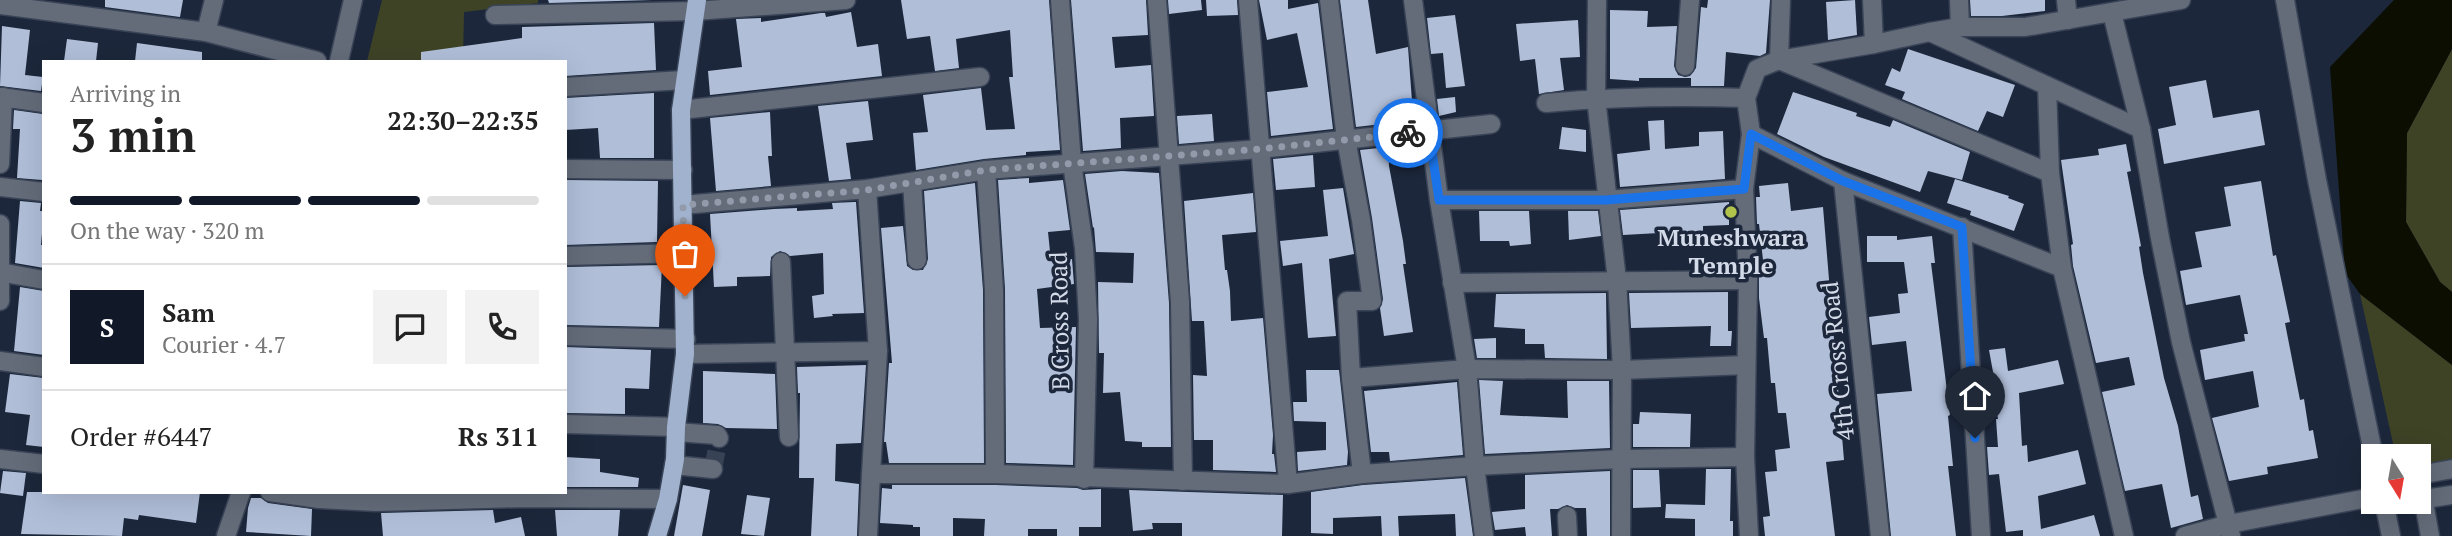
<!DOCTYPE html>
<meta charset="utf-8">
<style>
:root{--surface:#fff;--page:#f2f2f2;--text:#222;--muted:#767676;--line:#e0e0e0;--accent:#111827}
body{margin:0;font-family:"PT Serif",serif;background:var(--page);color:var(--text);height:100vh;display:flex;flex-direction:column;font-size:26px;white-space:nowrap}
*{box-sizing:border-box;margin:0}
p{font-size:23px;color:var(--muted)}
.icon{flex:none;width:38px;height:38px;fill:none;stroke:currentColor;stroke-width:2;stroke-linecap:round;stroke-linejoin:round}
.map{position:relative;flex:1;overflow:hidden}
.panel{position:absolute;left:42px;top:60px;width:525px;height:434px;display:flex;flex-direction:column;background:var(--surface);border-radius:0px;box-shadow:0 7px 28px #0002}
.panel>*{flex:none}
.needle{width:46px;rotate:169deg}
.tools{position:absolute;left:2361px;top:444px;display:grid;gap:14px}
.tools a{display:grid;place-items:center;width:70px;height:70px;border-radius:0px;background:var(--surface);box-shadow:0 7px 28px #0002;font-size:35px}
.pin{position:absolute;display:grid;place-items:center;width:60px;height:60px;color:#fff;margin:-72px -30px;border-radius:50% 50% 50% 0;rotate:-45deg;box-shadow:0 0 7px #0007}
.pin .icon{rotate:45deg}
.courier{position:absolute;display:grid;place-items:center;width:70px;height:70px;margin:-35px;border:5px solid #1a73e8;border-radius:50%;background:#fff;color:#222;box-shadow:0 2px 9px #0007}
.overview em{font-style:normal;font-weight:700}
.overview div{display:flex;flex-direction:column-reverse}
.overview{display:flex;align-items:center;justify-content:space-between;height:119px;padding:0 28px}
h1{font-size:46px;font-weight:700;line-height:52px}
.bar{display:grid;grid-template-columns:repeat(4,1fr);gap:10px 7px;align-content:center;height:84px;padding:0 28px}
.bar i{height:9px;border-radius:5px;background:var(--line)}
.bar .current{background:var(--accent)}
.bar p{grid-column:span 4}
.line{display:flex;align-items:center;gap:18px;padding:0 28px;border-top:2px solid var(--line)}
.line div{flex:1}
.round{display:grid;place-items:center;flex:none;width:74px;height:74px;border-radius:0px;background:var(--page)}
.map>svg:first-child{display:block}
</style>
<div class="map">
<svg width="2452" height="536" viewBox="0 0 2452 536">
<rect width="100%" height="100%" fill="#1c273b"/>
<g fill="#3e4326">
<path d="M382,0H538V3L464,12L463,61H367Z"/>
<path d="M2452,49V292L2440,282L2406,222L2407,133Z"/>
<path d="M2360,294L2452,365V479L2419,485L2418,457H2396Z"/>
</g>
<path fill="#0b0e00" d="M2394,0H2452V49L2407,133L2406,222L2440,282L2452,292V365L2360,294L2345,273L2330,67Z"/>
<g fill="#b0bed8">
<path d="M105,0H183L180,17L105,7Z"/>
<path d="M548,0H652L549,3Z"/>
<path d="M901,0H1049L1060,150L1026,152V155L984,159L916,170L913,133L928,132L923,95L981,88L986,130L1015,129L1009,77H1013L1010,30L956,39L959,68L935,71L930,36L907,39Z"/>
<path d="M1071,0H1146L1148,35L1112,37L1115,68L1151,65L1154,116L1120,118L1121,148L1083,151Z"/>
<path d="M1168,0H1201L1202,10L1169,14Z"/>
<path d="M1206,0H1237L1238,15L1207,16Z"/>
<path d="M1259,0H1288V9L1318,3L1333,129L1271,136L1267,92L1308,87L1297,33L1267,40Z"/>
<path d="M1340,0H1368L1376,54L1408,47L1412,101H1415L1417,120L1356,127Z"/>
<path d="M1708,0H1770L1766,53L1760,56L1726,52L1724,86H1691V78H1639V81L1610,79V10L1648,11L1647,27L1677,26L1674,66L1678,75L1685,77L1690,76L1696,68L1701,7L1707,8Z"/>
<path d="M1855,0L1857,35L1828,40L1826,2Z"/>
<path d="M1970,0H2045V11L2002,16H1971Z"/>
<path d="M851,12L857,47L878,44L882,76L710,95L708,71L742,67L736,19L761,18V22L821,13H825L826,17Z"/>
<path d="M1455,15L1465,86L1446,88L1443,53L1431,54L1427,18Z"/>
<path d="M1578,20L1580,57L1560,58L1564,90L1539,94L1535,59L1520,61L1516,24Z"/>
<path d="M654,23L656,70L565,76V61H421V52L522,38V27Z"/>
<path d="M2,26L30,30L25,75L43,77L41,91L0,86Z"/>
<path d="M67,39L98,43L96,61H64Z"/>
<path d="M137,43L202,52V61H135Z"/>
<path d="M1908,49L2015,85L2003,117L1987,111L1978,131L1902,99L1905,92L1885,85L1892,68L1900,72Z"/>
<path d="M2206,80L2213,118L2259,110L2265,145L2164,164L2158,129L2176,125L2169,87Z"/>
<path d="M1793,92L1857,113L1856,116L1890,127L1893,120L1970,152L1962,180L1928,171L1920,192L1824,157L1777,134Z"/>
<path d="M654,93V158H600L598,128L565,130V98Z"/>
<path d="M1455,97L1456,112L1439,116L1437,99Z"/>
<path d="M868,101L873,140L846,143L851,179L829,181L818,106Z"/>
<path d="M14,110L43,114L42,180L17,178L20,129H13Z"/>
<path d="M770,112L772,156H768L771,186L716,191L710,118Z"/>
<path d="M1212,114L1214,141L1179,144L1177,116Z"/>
<path d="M1664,120L1665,149L1699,146V132L1723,131L1725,179L1620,187L1617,154L1650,150L1648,121Z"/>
<path d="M1562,127L1586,130V152L1559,149Z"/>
<path d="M2126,144L2131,171L2127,172L2141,246L2139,247L2143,273L2164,378L2178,426L2191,497L2198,495L2203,519L2171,528L2162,484L2125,491L2102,392L2135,385L2129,357L2096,363L2073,266L2071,245L2073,244L2061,160L2099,155L2098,149Z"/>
<path d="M1388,147L1389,166L1403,241L1406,264H1403L1413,332L1384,336L1380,308L1383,299L1372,218L1360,150Z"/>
<path d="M1313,155L1315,187L1276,190L1273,159Z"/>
<path d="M1122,171L1159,173L1169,303L1171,447H1142V442L1125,441L1120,392L1103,393L1104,353H1099L1098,282L1133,283L1134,253L1096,252L1094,227L1093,228L1085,174Z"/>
<path d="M1029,178V183L1063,180L1070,230L1048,232L1051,261L1072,259L1074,284L1037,289L1040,328L1076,327L1073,465L1006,463L1005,289L998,180Z"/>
<path d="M1955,179L2009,196L2008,198L2024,204L2014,231L1970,215L1971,211L1947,203Z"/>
<path d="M565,180L658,181L657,242L565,245Z"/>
<path d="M2261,181L2273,256L2276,255L2290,322L2285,323L2300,400L2304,399L2309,431L2313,430L2318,458L2267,467L2268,474L2229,481L2212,418L2259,407L2253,371L2205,380L2200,350L2245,341L2244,334H2248L2240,295L2186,305L2180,271L2202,267L2195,232L2231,226L2224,187Z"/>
<path d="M975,183L983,290L984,463H889L886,442H884L889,363H892L881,228L903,226L907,266L913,270H923L928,259L924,191Z"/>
<path d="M1788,183L1791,211L1823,207L1844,460L1826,462L1835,536H1765L1763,517L1770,516L1765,472L1777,471L1775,450L1790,448L1786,413H1778L1775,383H1771L1767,338H1764L1759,298V270L1764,269L1759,224H1757L1756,197H1760L1759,186Z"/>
<path d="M1343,188L1354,254L1329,259L1336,336L1308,338L1302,263L1283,266L1280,241L1328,236L1323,190Z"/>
<path d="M1253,193L1256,232L1222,235L1225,270H1227L1230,291L1231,321L1263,318L1273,435L1272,454H1274L1276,472L1213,470V440H1194L1193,375L1207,376L1204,321H1192L1184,201Z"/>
<path d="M20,201L41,203L40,211H44L41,245H43L42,267L44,268L15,263Z"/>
<path d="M854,202H856L864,313L832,314L833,316L814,318L812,296L824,294L823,253L790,256L780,251L771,257L770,276L737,277V286L714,287L710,214L774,209L797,208V211L833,209L832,203Z"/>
<path d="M1729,202V225L1703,226V233L1659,236V233L1623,235L1620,210Z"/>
<path d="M1479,211H1529L1531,244L1510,246L1509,241H1480Z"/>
<path d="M1568,211H1598L1601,236L1569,240Z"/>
<path d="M1867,236H1897V240L1932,236L1935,263H1931L1950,415L1948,416L1953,466H1948L1956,536H1891L1877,394L1912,391L1906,341L1872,345L1869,317L1900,313L1898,294L1908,293L1904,262H1867Z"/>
<path d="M662,265L659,327L565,325V267Z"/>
<path d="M20,287L44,291V355L14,351Z"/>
<path d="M1728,292V331H1732L1731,346H1710L1711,326L1631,328L1629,293Z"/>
<path d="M1606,293L1607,359L1545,358L1544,344H1525V329L1494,327L1496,294Z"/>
<path d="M1496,338V358H1477L1474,339Z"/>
<path d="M565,347L651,350L649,389L625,388V414L565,413Z"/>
<path d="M2005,348L2008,371L2058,360L2064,384L2019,393L2022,446L2027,445L2028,462L2078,450L2086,484L2038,496L2041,529L2094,515L2100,536H2023V530L2006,532L1999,474L1989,475L1987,447H1998L1996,419H1998L1990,373L1993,372L1989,350Z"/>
<path d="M866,365L861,443L836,444L835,481L859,484L857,536H811L814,478H799L800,393H798L797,367Z"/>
<path d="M1306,370H1339L1348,452L1347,465L1298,471L1297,452L1326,450V422L1294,421L1293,402H1307Z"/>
<path d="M703,371L775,374L777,429L726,428L718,424L703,423Z"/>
<path d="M10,374L44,378V447L26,445L30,415L5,412Z"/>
<path d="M1479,380L1503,381L1500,415L1568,418L1567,381H1609L1610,448L1485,454Z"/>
<path d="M1457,382L1463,455L1390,461L1389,452H1371L1364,391Z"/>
<path d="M1640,412L1691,414L1690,447H1633V424H1639Z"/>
<path d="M565,457L600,459V472L639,478L638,487H565Z"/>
<path d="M1706,469H1731L1730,521H1733V536H1695V519L1665,518L1666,504L1705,505Z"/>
<path d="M1633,470H1659L1661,507L1633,508Z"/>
<path d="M3,471L26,473L23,496L0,493Z"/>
<path d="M1610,471V536H1587L1586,508H1575L1567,505L1558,509H1550L1552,536H1526L1525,527L1495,530L1492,512L1525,509V475Z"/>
<path d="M1465,478L1473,536H1456L1455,514L1398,516L1399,536H1382L1381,516L1333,518V534L1311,533V492L1363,485Z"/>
<path d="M683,485L710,490L702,536H674Z"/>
<path d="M892,485H995L1077,488L1083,490L1101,489V527H1079V536H1057V529H1028V536H984L985,519L953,518V536H920V527H913V525L880,523L882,488L892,489Z"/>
<path d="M1129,490L1283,495L1282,536H1182V523H1152L1153,529L1133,531Z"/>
<path d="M27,492H200L196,523L139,515L138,520L124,518L122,536L21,534Z"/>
<path d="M747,495L770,498L764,536L741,534Z"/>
<path d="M251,498H261L268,503L312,509L311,536L246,532L248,508Z"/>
<path d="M493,510L495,523L521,517L525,536H383L381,513Z"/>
<path d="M555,510H620L618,536H557Z"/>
</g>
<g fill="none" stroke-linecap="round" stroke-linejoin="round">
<path stroke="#374255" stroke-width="18" stroke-dasharray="18 9" stroke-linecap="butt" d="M713,469L719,438"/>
<g stroke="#394457" stroke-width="21">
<g id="minor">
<path d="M1060,0L1072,163L1084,248L1088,319L1084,479"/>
<path d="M1157,0L1180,302L1183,481"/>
<path d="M1248,0L1288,484"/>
<path d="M1329,0L1346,139L1361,220L1372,301H1347L1351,378L1362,474"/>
<path d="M1413,0L1439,200L1467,369L1475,466L1484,536"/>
<path d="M1597,0L1596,98L1617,280L1622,370L1621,536"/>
<path d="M1781,0L1779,60L2050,173L2062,268L2124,536"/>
<path d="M1872,0L1874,44"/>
<path d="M1959,0L1960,27"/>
<path d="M2066,0L2068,20"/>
<path d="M2285,0L2317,180L2374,457"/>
<path d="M0,5L206,32L317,61"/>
<path d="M2112,13L2141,129L2160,238L2181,342L2231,536"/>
<path d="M495,15L695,11L846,0"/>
<path d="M206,32L214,0"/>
<path d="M1930,32L2141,129"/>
<path d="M339,61L353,0"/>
<path d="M1685,66L1690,0"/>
<path d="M2047,86L2050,173"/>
<path d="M565,87L684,80"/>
<path d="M0,97L44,103"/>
<path d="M1546,103C1613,97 1679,96 1746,98"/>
<path d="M681,110L980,77"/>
<path d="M1751,134L1843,181L2062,268"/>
<path d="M0,164L3,97"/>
<path d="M565,169L683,170"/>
<path d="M986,170L994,290L995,474"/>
<path d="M1843,181L1880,536"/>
<path d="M912,182L917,260"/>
<path d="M0,187L44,192"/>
<path d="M867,189L878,351L871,474"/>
<path d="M1439,200H1606L1744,189"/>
<path d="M683,205L867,189L986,170L1260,149L1491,124"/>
<path d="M0,224V301"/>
<path d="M1962,227L1981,536"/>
<path d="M565,256L684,253"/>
<path d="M781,262L789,437"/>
<path d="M0,272L44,280"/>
<path d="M1452,283L1748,280"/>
<path d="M565,336L686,339"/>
<path d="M685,354L878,351"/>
<path d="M0,361L44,367"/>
<path d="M1351,378L1467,369L1622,370L1746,365"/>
<path d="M565,424L676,427"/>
<path d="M676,432L717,435L719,438"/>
<path d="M0,459L44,464"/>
<path d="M674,465L713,469"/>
<path d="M270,492L319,499L376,502L522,498L668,499"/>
<path d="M2425,499L2452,495"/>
<path d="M2384,502L2391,536"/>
<path d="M1567,516L1568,536"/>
<path d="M226,536L241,492"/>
<path d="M868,536L871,474H995L1288,484L1362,474L1475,466L1622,459L1745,457"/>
<path d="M1749,536L1745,457L1748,280L1744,189L1751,134L1746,98L1757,69L1779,60L1874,44L1930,32L1960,27H2025L2181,0"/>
<path d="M2185,536L2229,524L2373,497"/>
<path d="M2430,536L2419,475L2452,469"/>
</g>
</g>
<g stroke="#394457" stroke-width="21">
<path id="major" d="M657,536L668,499L675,459L676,427L685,354L681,110L697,0"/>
</g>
<use href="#minor" stroke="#646c7a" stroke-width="18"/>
<use href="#major" stroke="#a1b2cf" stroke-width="18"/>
</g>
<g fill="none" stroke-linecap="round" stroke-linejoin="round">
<path stroke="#939bab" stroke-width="7" stroke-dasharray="0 12.6" d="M685,296L683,205L867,190L986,170L1260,149L1408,133"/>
<path stroke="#1a73e8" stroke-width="9" d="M1408,133L1429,131L1439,200H1606L1744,189L1751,134L1843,181L1962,227L1975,438"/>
</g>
<circle fill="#b2c34c" stroke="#1c273b" stroke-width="2.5" cx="1731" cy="212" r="7"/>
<g text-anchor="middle" stroke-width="7" stroke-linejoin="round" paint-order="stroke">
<g font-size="24" font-weight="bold" fill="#d3dae8" stroke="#1c273b">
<text x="1731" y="246">Muneshwara<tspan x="1731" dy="28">Temple</tspan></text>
</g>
<g font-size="24" fill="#d3dae8" stroke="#1c273b">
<text transform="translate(1060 321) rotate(-91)" y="8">B Cross Road</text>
<text transform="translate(1838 361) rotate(-96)" y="8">4th Cross Road</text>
</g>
</g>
</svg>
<div class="tools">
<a><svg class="needle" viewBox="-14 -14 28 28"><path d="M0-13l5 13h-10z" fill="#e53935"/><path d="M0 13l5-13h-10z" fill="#767676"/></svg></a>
</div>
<div class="pin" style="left:685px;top:296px;background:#ea580c"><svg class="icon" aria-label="bag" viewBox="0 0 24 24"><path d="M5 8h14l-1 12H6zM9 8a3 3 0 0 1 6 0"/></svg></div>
<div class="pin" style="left:1975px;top:438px;background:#1f2937"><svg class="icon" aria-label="home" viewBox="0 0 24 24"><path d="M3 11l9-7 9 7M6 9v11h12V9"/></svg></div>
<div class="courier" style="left:1408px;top:133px"><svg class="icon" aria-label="bike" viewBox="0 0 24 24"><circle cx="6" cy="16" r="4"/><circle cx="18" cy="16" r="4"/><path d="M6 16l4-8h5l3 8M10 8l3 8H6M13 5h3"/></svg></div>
<section class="panel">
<div class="overview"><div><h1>3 min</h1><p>Arriving in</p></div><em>22:30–22:35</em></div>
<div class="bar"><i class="current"></i><i class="current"></i><i class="current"></i><i></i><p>On the way · 320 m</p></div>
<div class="line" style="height:126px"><b class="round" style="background:var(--accent);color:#fff">S</b><div><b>Sam</b><p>Courier · 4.7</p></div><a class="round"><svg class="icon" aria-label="chat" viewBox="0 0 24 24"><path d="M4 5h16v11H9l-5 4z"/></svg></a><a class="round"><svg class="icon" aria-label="phone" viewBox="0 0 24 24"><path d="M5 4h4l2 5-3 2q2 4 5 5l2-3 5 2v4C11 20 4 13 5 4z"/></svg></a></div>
<div class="line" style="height:91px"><div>Order #6447</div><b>Rs 311</b></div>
</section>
</div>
